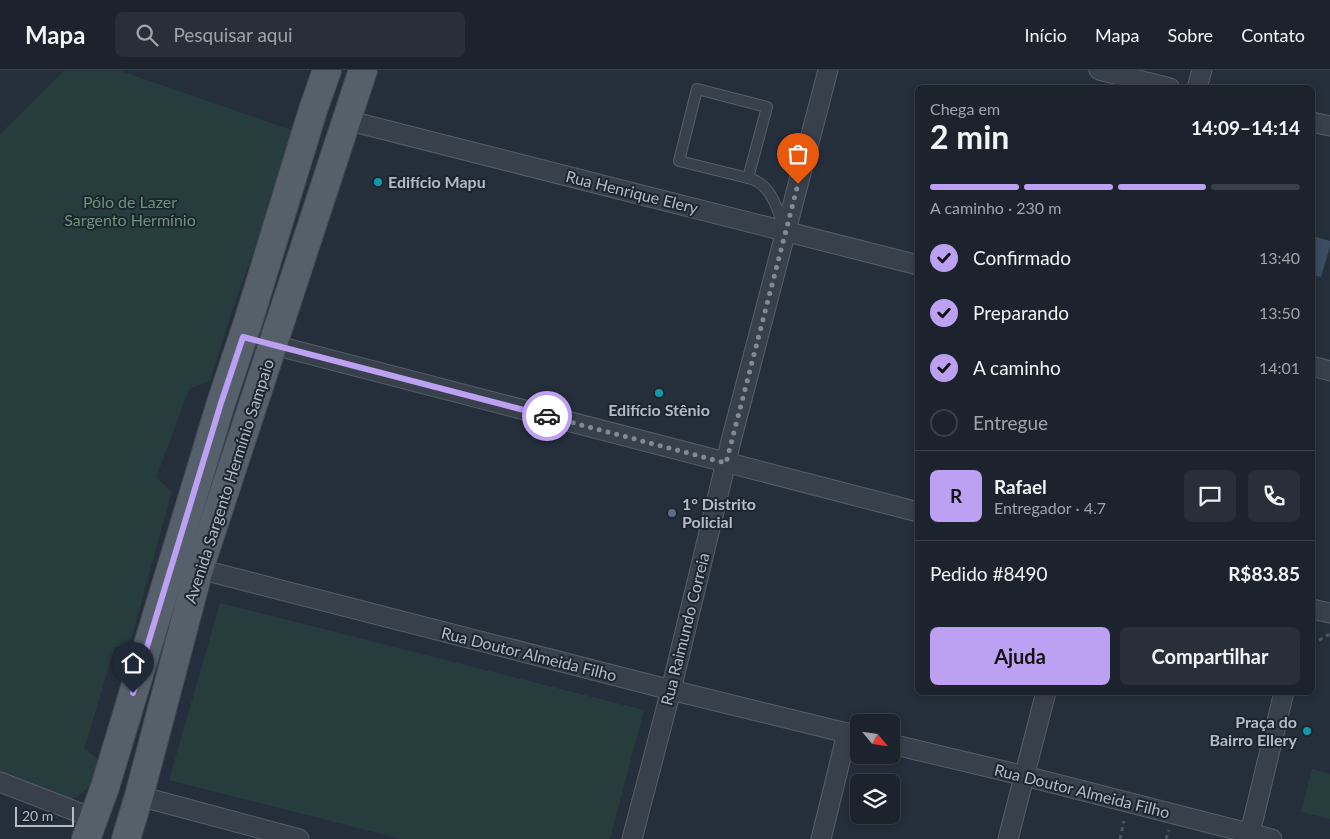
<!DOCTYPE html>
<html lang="pt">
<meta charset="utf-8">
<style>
:root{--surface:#1c232c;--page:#292f38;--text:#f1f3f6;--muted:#a0a4a9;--line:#3a4048;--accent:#bca0f2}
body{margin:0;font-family:Lato,sans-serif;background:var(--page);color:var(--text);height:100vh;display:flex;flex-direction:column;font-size:19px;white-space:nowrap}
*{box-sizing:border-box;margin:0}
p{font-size:16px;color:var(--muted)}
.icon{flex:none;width:28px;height:28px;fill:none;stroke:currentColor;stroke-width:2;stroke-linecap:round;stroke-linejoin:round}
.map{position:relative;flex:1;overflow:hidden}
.sheet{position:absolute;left:915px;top:15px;width:400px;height:610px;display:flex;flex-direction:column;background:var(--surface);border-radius:8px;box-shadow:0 2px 8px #0003,0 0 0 1px var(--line)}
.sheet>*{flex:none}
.needle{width:32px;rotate:119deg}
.controls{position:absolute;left:850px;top:644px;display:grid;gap:10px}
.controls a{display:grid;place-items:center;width:50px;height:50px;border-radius:8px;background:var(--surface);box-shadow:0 2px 8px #0003,0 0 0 1px var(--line);font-size:25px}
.scale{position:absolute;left:15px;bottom:12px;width:59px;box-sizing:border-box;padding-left:5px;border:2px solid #b4bbc6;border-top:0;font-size:14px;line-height:18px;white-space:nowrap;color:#b4bbc6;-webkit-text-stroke:4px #1d2630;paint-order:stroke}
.pin{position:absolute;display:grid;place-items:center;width:42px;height:42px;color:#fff;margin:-51px -21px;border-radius:50% 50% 50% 0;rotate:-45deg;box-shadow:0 0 5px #0007}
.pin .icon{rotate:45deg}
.courier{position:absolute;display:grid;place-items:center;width:50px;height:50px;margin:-25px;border:4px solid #bca0f2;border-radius:50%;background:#fff;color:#222;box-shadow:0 1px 6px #0007}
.summary em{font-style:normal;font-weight:700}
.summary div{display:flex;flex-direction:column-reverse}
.summary{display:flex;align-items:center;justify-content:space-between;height:85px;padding:0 15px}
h1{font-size:32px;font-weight:700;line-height:38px}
.bar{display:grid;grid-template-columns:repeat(4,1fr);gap:8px 5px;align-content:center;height:60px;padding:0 15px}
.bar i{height:6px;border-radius:4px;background:var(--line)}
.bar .selected{background:var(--accent)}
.bar p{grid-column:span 4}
.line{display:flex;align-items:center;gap:12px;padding:0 15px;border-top:1px solid var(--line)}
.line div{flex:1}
.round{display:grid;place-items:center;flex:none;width:52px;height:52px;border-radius:8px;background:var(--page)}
ol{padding:0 15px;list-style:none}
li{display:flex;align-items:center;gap:15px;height:55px}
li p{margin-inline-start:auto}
li .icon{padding:5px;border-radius:50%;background:var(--accent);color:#111;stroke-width:4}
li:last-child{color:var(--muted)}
li i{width:28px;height:28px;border:2px solid var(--line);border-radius:50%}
.button{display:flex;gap:10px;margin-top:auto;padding:10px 15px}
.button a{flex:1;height:58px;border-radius:8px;background:var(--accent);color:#111;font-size:20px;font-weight:700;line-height:58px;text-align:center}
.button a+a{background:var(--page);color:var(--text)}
header{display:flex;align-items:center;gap:30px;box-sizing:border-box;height:70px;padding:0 25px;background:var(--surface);border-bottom:1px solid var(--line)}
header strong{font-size:24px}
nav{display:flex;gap:28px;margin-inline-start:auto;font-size:18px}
.search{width:350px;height:45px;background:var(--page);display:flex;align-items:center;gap:12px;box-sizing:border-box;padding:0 18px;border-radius:8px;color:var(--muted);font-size:19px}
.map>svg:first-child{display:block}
</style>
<header>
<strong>Mapa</strong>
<div class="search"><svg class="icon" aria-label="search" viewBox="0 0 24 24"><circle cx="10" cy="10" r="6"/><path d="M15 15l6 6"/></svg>Pesquisar aqui</div>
<nav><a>Início</a><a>Mapa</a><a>Sobre</a><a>Contato</a></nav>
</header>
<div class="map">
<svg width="1330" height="769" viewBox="0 0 1330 769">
<rect width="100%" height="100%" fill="#252f3b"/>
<g fill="#273c3d">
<path d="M65,0H118L297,62L231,244L210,311L189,319L156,408L172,421L129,577H115L84,679L98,689L88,719L70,731L0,703V64Z"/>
<path d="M220,533L644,640L610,769H401L169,710Z"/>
<path d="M1312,699L1330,704V749L1301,742Z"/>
</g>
<path fill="#3b4d63" d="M1313,166L1330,171V177L1321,207L1313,205Z"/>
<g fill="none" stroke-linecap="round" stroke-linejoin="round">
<g stroke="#565e69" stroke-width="12">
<g id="lane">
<path d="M697,19L767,37L748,108L679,91Z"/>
<path d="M748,108C771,113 777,138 784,157"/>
</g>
</g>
<g stroke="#565e69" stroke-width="21">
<g id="street">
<path d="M1099,0L1170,18"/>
<path d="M1197,18L1202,0"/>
<path d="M346,50L918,195"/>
<path d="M1312,52L1330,56"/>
<path d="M243,267L918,442"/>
<path d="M1312,296L1330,301"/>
<path d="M199,499L671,620L859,666"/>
<path d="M1312,539L1330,543"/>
<path d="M891,674L1025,706L1272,769"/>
<path d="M0,712L93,748"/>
<path d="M139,726L299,769"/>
<path d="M1250,763L1284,622"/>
<path d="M632,769L671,620L732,367L828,0"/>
<path d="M821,769L847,663"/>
<path d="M1008,769L1046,622"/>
</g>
</g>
<g stroke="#414a54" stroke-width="30">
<g id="primary">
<path d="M86,769L105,717L221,333L249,249L313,40L327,0"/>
<path d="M126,769L139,726L199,499L363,0"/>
</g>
</g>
<g stroke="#46595b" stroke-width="3" stroke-dasharray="4 4" stroke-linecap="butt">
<path d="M1312,574L1328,565H1330"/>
<path d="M1120,769L1124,751"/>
<path d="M1166,769L1169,760"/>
</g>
<use href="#lane" stroke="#38414b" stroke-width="10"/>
<use href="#street" stroke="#38414b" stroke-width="19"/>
<use href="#primary" stroke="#56606b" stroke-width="28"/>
</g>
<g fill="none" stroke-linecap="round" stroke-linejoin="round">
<path stroke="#828a95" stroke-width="5" stroke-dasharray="0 9" d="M547,346L726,393L798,114"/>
<path stroke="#bca0f2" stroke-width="6" d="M133,623L221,333L243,267L547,346"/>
</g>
<g fill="#0f9aa8" stroke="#1d2630" stroke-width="2">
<circle cx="378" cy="112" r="5"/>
<circle cx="659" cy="323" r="5"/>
<circle cx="1307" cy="661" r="5"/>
</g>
<circle fill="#5c6f8a" stroke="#1d2630" stroke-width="2" cx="672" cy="443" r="5"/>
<g text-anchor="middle" stroke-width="4" stroke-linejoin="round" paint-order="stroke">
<g font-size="16" font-weight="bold" fill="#b4bbc6" stroke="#1d2630" text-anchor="start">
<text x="388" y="118">Edifício Mapu</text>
<text x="659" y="346" text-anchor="middle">Edifício Stênio</text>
<text x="682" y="440">1° Distrito<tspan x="682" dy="18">Policial</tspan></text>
<text x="1297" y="658" text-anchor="end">Praça do<tspan x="1297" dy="18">Bairro Ellery</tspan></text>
</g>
<g font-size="16" fill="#b4bbc6" stroke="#1d2630">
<text transform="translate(632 122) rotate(14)" y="6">Rua Henrique Elery</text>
<text transform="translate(229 411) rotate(-72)" y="6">Avenida Sargento Hermínio Sampaio</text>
<text transform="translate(685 559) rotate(-76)" y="6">Rua Raimundo Correia</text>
<text transform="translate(529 584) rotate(14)" y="6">Rua Doutor Almeida Filho</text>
<text transform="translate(1082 721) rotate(14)" y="6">Rua Doutor Almeida Filho</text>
</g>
<g font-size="16" fill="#6c9675" stroke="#1d2630">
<text x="130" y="138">Pólo de Lazer<tspan x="130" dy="18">Sargento Hermínio</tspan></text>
</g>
</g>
</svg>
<div class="controls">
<a><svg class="needle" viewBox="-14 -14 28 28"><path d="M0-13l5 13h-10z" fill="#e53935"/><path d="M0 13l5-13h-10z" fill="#a0a4a9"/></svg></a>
<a><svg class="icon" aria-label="layers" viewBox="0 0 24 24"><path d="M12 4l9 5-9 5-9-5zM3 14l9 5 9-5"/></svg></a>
</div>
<div class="scale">20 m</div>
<div class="pin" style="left:798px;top:114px;background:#ea580c"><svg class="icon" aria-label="bag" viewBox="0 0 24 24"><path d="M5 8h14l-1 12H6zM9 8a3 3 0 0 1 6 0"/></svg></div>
<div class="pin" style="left:133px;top:623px;background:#1f2937"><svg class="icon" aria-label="home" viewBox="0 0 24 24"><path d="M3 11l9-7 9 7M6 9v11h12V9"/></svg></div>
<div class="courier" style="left:547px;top:346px"><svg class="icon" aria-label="car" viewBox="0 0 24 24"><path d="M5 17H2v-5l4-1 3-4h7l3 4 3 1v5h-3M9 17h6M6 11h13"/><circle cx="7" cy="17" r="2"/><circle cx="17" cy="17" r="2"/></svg></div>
<section class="sheet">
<div class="summary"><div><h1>2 min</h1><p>Chega em</p></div><em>14:09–14:14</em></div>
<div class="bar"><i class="selected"></i><i class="selected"></i><i class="selected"></i><i></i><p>A caminho · 230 m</p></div>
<ol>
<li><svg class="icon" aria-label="check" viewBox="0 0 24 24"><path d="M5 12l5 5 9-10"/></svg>Confirmado<p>13:40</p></li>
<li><svg class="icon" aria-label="check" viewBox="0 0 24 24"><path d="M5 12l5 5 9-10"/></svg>Preparando<p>13:50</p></li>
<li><svg class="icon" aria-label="check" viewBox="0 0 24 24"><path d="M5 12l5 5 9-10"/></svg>A caminho<p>14:01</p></li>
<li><i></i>Entregue</li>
</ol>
<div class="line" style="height:90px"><b class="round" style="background:var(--accent);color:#111">R</b><div><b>Rafael</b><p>Entregador · 4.7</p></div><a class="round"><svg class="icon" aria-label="chat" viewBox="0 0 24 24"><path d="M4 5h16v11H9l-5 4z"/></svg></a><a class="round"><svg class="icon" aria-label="phone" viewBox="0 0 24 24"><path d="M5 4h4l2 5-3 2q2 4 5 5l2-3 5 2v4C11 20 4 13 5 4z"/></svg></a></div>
<div class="line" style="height:65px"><div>Pedido #8490</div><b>R$83.85</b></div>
<div class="button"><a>Ajuda</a><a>Compartilhar</a></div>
</section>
</div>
